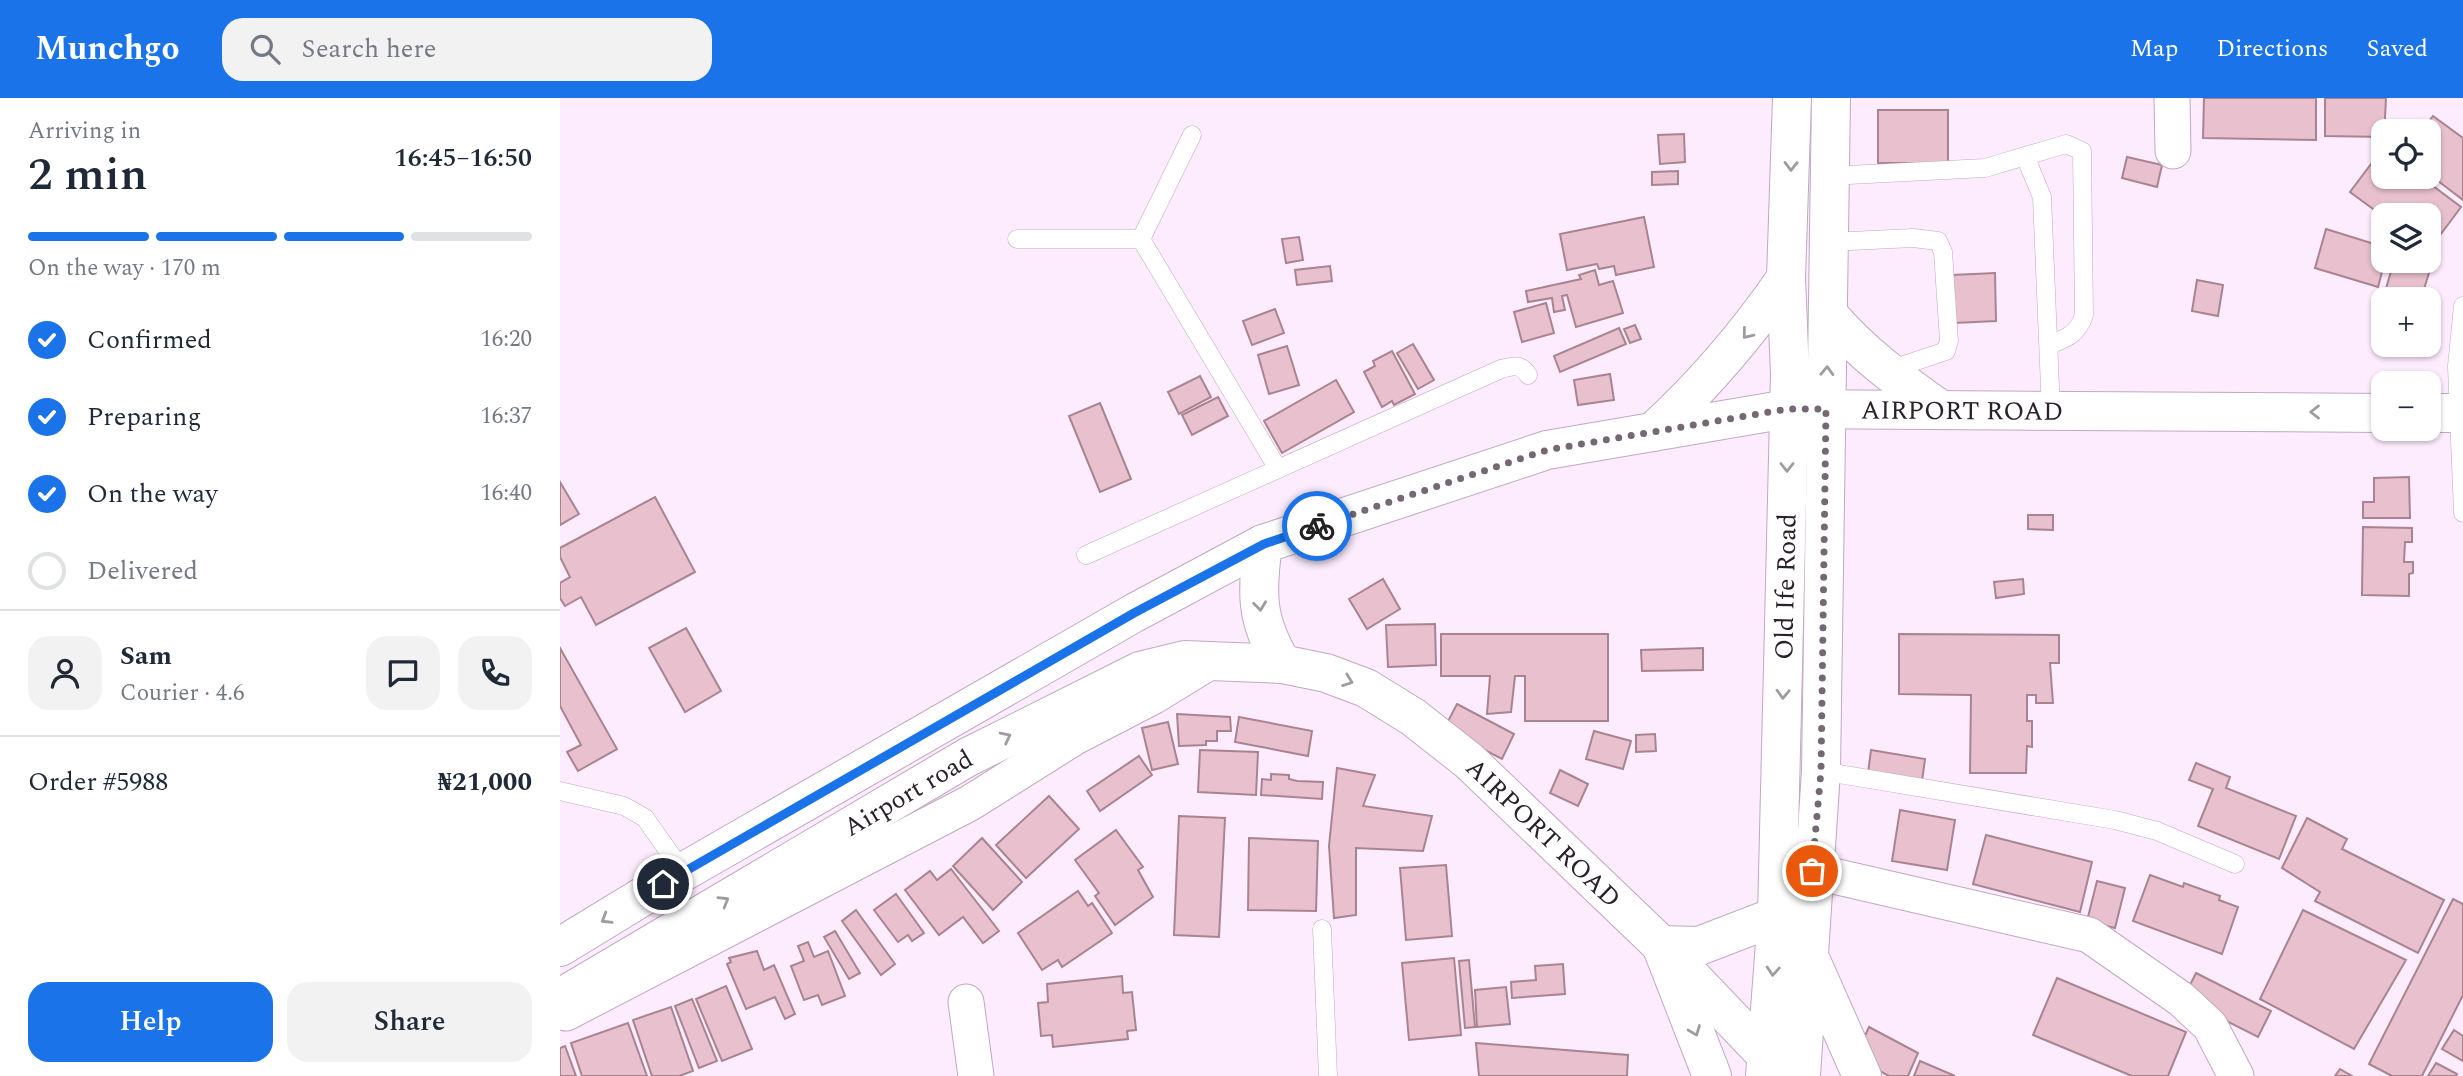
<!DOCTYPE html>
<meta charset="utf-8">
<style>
:root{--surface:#fff;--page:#f2f2f3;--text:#1f2937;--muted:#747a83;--line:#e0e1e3;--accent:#1a73e8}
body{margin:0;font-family:Spectral,serif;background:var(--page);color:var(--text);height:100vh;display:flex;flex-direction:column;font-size:26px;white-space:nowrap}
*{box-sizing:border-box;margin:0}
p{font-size:23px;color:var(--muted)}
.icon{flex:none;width:38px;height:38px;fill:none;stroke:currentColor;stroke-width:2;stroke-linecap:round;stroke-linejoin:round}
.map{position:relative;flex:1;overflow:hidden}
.sheet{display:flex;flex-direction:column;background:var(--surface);width:560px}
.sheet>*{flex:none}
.fabs{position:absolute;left:1811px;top:21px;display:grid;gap:14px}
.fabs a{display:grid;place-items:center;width:70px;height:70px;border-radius:14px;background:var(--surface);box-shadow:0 2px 5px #0004;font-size:35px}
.pin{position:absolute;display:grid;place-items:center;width:60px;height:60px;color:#fff;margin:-30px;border:4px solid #fff;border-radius:50%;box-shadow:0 2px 7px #0007}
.courier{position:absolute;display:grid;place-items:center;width:70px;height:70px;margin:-35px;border:5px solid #1a73e8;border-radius:50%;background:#fff;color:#222;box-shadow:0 2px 9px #0007}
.overview em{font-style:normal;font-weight:600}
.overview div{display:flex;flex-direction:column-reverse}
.overview{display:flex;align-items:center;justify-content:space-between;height:119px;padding:0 28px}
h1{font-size:46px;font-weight:600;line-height:52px}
.bar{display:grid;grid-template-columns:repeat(4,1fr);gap:10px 7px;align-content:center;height:84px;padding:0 28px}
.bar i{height:9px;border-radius:5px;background:var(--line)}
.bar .selected{background:var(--accent)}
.bar p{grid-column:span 4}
.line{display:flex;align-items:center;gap:18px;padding:0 28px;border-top:2px solid var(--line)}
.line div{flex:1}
.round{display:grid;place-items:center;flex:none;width:74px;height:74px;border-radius:21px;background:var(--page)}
ol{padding:0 28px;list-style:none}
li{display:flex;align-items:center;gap:21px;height:77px}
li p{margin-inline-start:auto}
li .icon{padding:7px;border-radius:50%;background:var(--accent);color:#fff;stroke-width:4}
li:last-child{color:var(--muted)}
li i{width:38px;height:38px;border:4px solid var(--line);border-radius:50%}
.action{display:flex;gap:14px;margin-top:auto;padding:14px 28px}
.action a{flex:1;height:80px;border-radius:21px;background:var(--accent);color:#fff;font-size:28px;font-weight:600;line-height:80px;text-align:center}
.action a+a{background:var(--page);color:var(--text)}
header{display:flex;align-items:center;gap:42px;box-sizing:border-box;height:98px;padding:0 35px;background:var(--accent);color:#fff}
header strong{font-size:33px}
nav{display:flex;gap:38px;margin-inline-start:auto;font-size:24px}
.search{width:490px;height:63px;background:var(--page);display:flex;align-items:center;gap:18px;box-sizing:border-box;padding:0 24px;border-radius:21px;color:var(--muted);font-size:26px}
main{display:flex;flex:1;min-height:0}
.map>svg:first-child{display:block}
</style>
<header>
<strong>Munchgo</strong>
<div class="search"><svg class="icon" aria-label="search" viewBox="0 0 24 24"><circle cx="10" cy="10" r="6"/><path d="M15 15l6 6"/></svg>Search here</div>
<nav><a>Map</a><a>Directions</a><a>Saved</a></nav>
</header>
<main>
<section class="sheet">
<div class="overview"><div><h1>2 min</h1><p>Arriving in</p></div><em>16:45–16:50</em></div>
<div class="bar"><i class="selected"></i><i class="selected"></i><i class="selected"></i><i></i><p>On the way · 170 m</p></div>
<ol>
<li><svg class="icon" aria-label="check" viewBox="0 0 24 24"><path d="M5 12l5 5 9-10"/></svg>Confirmed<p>16:20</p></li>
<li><svg class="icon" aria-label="check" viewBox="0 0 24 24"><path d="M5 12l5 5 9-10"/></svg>Preparing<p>16:37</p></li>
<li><svg class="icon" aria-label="check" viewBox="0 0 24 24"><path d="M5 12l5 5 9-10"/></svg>On the way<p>16:40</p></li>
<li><i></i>Delivered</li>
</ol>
<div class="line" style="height:126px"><a class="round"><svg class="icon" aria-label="person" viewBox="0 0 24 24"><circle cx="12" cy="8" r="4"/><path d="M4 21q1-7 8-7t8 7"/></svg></a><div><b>Sam</b><p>Courier · 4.6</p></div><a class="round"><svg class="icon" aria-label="chat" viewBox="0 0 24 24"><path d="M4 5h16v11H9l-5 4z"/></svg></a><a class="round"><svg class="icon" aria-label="phone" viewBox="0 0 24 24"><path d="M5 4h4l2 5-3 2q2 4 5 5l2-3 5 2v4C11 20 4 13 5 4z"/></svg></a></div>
<div class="line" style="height:91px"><div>Order #5988</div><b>₦21,000</b></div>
<div class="action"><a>Help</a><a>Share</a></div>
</section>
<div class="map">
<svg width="1903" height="978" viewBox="0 0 1903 978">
<rect width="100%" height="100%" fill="#fcecfd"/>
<g fill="#e9c1ce" stroke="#a98490" stroke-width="2">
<path d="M1644,0H1756V42L1643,40Z"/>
<path d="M1765,0H1826L1824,39L1765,38Z"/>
<rect x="1318" y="12" width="70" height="53"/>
<path d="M1873,18L1903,40V102L1869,76V33H1861Z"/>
<path d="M1124,36L1125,64L1100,66L1098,37Z"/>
<path d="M1823,50L1824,79H1861L1901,109L1869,152V117L1824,119L1790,94Z"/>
<path d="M1567,59L1602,67L1597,89L1562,80Z"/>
<path d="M1118,73V86L1092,87V74Z"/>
<path d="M1084,119L1094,169L1056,177L1054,168L1039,171L1037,166L1007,172L1000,136Z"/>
<path d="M1766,131L1824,149L1825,163L1818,189L1755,170Z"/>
<path d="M739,139L743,162L726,165L722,141Z"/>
<path d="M1834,163L1872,165L1861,201L1825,194Z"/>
<path d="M770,168L772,183L737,187L735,172Z"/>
<path d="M1035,172L1039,187L1053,183L1063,215L1016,229L1007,197L1002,198L1005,212L994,214L992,200L968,204L966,193L1021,181L1019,177Z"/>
<path d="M1435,175L1436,223L1394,225L1392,177Z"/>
<path d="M1637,182L1663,187L1658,218L1632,213Z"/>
<path d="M986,205L994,235L962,244L954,214Z"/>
<path d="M715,211L724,235L692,247L683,223Z"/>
<path d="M1075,227L1081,241L1070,245L1064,231Z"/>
<path d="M1059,230L1066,246L1000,274L994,258Z"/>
<path d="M853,246L874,282L858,291L837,255Z"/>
<path d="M727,248L739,287L709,296L698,257Z"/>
<path d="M832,253L855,296L834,307L832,303L822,309L804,274L815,268L813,263Z"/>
<path d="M1050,276L1054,302L1018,307L1014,282Z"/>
<path d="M640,278L651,299L619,316L608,294Z"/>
<path d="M776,282L794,314L722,355L704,323Z"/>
<path d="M658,299L668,318L632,337L622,317Z"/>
<path d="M540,305L571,381L540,394L509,318Z"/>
<path d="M1849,379L1850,420H1803V404H1814V380Z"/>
<path d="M0,384L19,416L0,427Z"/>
<path d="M95,399L135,474L36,527L21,499L5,508L0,500V485L10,479L0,459V450Z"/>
<path d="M1468,417H1493V432L1468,431Z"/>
<path d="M1803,429L1852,430V444H1845L1844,464H1853V475L1849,476V498L1802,497Z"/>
<path d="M823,481L840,511L807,531L789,501Z"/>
<path d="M1463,481L1464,496L1436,500L1434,484Z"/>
<path d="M875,526L876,567L828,569L826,527Z"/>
<path d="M126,530L161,593L125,614L89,550Z"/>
<path d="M881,536H1048V623H965V578H955L951,614L927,616L930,578H881Z"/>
<path d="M1339,536L1499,537V565H1490L1493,605H1476V597H1467V623H1472V649L1467,648L1466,675H1410L1411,597L1339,596Z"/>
<path d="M0,550L57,651L18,673L7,654L21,647L0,608Z"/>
<path d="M1143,550V572L1082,573L1081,552Z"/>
<path d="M897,606L954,636L942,661L884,631Z"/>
<path d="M617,616L670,619L671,633H657V643H646V647L619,648Z"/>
<path d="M679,619L752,633L748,658L675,644Z"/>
<path d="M608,624L618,666L592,672L582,630Z"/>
<path d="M1034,633L1071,643L1063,671L1026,661Z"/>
<path d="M1095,636L1096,653L1076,654V637Z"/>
<path d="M640,652L698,654L696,697L638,694Z"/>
<path d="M1311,652L1365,661L1362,683L1308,675Z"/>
<path d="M579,658L592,677L540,713L527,693Z"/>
<path d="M1636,665L1670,679L1666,690L1736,718L1719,761L1638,728L1653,691L1629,682Z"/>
<path d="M777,670L815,677L803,708L872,718L863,753L796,750V817L774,820L769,748Z"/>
<path d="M1000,672L1028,686L1018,708L990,695Z"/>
<path d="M711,676L729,677V681L737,683L763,684L762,701L701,697L702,681L711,682Z"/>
<path d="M489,698L519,731L466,780L436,747Z"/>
<path d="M1340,712L1395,722L1387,772L1332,763Z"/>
<path d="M619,718L665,720L659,839L614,837Z"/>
<path d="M1747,720L1787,741L1782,751L1884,802L1858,855L1755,803L1760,794L1722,770Z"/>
<path d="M556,732L583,769L578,772L593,799L555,827L535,798L539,795L515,762Z"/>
<path d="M1426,737L1532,764L1520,814L1413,786Z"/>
<path d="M422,740L462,784L433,812L393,768Z"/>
<path d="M689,740L758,743L756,813L688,812Z"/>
<path d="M886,767L892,838L846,842L840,770Z"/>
<path d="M391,771L439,833L423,845L403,819L379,837L345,792L370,773L377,782Z"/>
<path d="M1590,777L1623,789L1624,785L1660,798L1659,802L1678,809L1662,856L1573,823Z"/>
<path d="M1537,783L1565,790L1555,830L1527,823Z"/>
<path d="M518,793L528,808L532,805L552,835L502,869L498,862L482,872L458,835Z"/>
<path d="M336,796L364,835L352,843L348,837L338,844L314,812Z"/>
<path d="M1893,801L1903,806V897L1862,978H1832L1809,966Z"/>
<path d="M296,812L335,866L321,877L282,823Z"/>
<path d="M1743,812L1846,862L1794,951L1700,901Z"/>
<path d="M275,833L300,875L289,881L264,839Z"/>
<path d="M248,844L254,859L268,853L285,898L262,907L258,897L244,902L231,868L244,863L238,848Z"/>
<path d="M197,853L204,872L214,867L235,916L225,921L215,899L186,911L167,866L171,864L169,860Z"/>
<path d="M894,860L901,937L849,942L842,865Z"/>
<path d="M909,862L915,929L905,930L899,863Z"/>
<path d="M1003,866L1005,896L952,900L951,884L976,882L975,868Z"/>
<path d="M1636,875L1711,913L1698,939L1623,901Z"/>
<path d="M562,878L563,895L572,894L576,932L567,933L568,941L493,949L492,937L481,938L478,905L488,904L487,886Z"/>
<path d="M1497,880L1626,934L1608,978H1572L1473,937Z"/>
<path d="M166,888L192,951L162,963L136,901Z"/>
<path d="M946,889L950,926L917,929L915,892Z"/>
<path d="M132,901L157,963L139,970L115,908Z"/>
<path d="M111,909L133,973L119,978H92L73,922Z"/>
<path d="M68,925L87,978H22L11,945Z"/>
<path d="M1309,929L1358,955L1348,978H1329L1295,960Z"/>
<path d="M1894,932L1903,938V963L1882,951Z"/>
<path d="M916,945L1068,957L1067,978H919Z"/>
<path d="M5,948L16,978H0V950Z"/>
<path d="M1360,963L1395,978H1354Z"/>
<path d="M1876,965L1897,976L1896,978H1868Z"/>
<path d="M1780,971L1792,978H1775Z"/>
</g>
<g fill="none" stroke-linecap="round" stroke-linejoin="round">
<g stroke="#c1a8c3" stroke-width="19">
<g id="service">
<path d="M1465,58L1482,99L1491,313"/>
<path d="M1269,78L1425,70L1506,46L1522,53L1524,217C1518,236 1507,240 1489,247"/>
<path d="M457,141H581L718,371"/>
<path d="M581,141L632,37"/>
<path d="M1269,144L1353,140L1378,143L1383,154L1389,243L1386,253L1329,272"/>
<path d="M1903,208L1897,268L1903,415"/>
<path d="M526,457L941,271C953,268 961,265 968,277"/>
<path d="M1261,673L1555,722L1597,733L1675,766"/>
<path d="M0,693L64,708L85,720L123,774"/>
<path d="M762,831L768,978"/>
</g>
</g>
<g stroke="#c1a8c3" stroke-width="37">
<g id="minor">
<path d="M1612,0L1613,53"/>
<path d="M1252,773L1529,837L1621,901L1650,928L1676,978"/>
<path d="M406,904L416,978"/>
<path d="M6,915L410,705L515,639L594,598L651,563"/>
</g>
</g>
<g stroke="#c1a8c3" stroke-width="40">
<g id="secondary">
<path d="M1869,315H1903"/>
<path d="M703,446C696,496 696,522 722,566"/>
<path id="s1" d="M0,849L123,774L574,515L703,446L987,352L1227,311L1824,315"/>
<path id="s2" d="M0,900L408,659L580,573L625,562L722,566L766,575L806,590L853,619L909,663L1101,847L1226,978"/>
</g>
</g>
<g stroke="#c1a8c3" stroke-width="40">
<g id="primary">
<path d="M1269,217C1302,256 1340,283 1381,312"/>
<path d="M1093,334C1144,287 1187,237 1226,180"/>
<path d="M1252,865L1302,978"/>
<path d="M1152,978L1101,847L1139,848L1238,810"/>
<path id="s3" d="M1205,978L1217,818L1230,276L1226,180L1232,0"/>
<path d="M1241,978L1261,673L1271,0"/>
</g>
</g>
<use href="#service" stroke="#fff" stroke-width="18"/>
<use href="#minor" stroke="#fff" stroke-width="35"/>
<use href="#secondary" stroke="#fff" stroke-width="38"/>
<use href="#primary" stroke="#fff" stroke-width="38"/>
</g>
<defs><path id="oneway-chevron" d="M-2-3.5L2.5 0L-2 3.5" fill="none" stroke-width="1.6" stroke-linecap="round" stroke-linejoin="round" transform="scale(1.75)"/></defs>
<g stroke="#a09ba0">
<use href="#oneway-chevron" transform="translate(1231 68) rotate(91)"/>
<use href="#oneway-chevron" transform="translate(1187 236) rotate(129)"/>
<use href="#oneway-chevron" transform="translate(1267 273) rotate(-88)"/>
<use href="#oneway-chevron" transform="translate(1755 314) rotate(-180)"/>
<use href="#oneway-chevron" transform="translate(1227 369) rotate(90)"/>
<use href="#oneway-chevron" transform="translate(700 508) rotate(83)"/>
<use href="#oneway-chevron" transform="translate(788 583) rotate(20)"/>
<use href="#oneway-chevron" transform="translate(1223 596) rotate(92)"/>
<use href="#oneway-chevron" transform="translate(446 639) rotate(-27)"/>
<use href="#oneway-chevron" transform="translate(164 803) rotate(-31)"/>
<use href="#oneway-chevron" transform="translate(46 821) rotate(149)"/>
<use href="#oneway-chevron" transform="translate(1213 873) rotate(94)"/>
<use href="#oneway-chevron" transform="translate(1135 933) rotate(69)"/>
</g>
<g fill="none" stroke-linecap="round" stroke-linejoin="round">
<path stroke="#746874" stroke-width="7" stroke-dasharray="0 12.6" d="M757,428L987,352L1227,311H1266L1261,673L1252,773"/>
<path stroke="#1a73e8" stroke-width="9" d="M103,786L574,515L704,446L757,428"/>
</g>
<g text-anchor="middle" stroke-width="7" stroke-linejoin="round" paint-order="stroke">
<g font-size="26" fill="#2b212b" stroke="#fff">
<text dy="9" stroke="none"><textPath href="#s1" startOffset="1528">AIRPORT ROAD</textPath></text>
<text dy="9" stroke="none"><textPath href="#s3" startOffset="490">Old Ife Road</textPath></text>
<text dy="9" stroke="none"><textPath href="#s2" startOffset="404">Airport road</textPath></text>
<text dy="9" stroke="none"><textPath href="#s2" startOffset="1127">AIRPORT ROAD</textPath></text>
</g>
</g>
</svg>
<div class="fabs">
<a><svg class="icon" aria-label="locate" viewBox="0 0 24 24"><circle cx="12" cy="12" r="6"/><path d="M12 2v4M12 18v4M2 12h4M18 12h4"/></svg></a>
<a><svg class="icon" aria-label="layers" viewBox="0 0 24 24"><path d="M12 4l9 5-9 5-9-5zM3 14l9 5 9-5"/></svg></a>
<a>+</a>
<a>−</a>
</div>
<div class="pin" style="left:1252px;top:773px;background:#ea580c"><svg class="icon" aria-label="bag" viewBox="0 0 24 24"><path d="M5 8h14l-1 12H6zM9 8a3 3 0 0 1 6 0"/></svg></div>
<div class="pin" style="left:103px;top:786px;background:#1f2937"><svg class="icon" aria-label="home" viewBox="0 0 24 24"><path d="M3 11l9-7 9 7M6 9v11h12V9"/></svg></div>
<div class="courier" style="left:757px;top:428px"><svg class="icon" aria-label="bike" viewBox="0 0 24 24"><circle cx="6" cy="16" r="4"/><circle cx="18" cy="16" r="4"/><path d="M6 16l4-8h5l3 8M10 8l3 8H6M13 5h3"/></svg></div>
</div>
</main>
